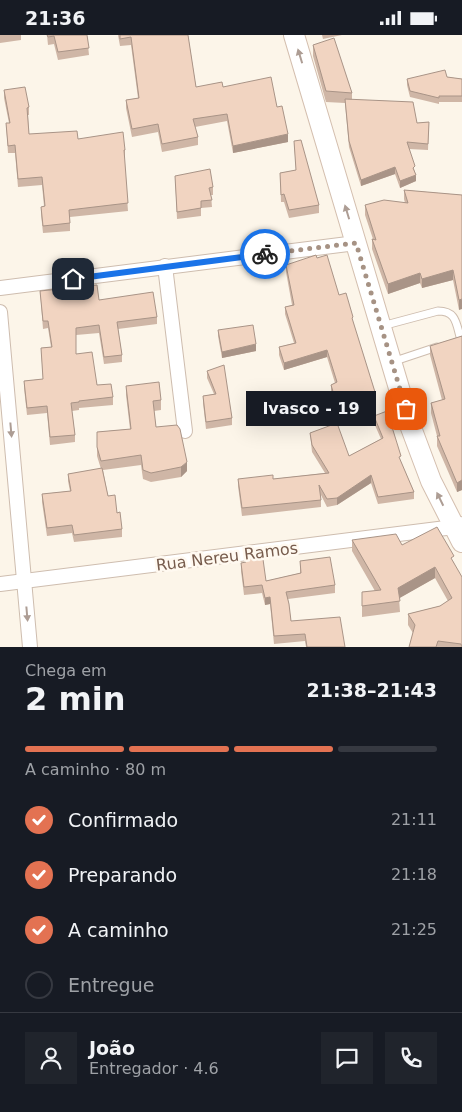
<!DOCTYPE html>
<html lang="pt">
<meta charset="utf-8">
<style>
:root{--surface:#171b24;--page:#20242c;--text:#f1f3f6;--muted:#9ea1a6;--line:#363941;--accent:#e37252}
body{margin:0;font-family:"DejaVu Sans",sans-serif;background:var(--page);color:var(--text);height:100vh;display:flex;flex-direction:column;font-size:19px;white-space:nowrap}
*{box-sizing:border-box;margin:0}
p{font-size:16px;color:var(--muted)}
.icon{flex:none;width:28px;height:28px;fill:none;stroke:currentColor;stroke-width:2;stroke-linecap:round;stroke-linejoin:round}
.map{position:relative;height:612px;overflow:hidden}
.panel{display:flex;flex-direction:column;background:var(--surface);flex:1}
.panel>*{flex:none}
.pin{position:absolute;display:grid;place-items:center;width:42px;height:42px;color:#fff;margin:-21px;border-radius:10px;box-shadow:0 2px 8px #0006}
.courier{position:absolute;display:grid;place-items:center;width:50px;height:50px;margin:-25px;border:4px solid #1a73e8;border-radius:50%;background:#fff;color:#222;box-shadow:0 1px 6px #0007}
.bubble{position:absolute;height:35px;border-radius:0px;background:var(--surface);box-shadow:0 5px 20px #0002;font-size:16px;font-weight:600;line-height:35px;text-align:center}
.headline em{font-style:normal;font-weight:600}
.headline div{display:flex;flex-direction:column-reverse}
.headline{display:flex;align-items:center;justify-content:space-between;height:85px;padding:0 25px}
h1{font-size:32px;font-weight:600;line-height:38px}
.bar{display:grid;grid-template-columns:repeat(4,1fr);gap:8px 5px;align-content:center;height:60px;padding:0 25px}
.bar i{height:6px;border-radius:4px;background:var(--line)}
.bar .selected{background:var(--accent)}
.bar p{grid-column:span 4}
.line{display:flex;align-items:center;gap:12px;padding:0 25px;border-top:1px solid var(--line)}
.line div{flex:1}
.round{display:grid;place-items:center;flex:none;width:52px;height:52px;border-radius:0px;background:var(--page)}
ol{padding:0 25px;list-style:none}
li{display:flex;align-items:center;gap:15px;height:55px}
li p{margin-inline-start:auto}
li .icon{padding:5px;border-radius:50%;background:var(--accent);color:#fff;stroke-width:4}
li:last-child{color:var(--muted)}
li i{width:28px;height:28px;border:2px solid var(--line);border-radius:50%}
.status{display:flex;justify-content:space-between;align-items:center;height:35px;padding:0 25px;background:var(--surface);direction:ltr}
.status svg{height:14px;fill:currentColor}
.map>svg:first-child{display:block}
</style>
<div class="status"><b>21:36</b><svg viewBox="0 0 49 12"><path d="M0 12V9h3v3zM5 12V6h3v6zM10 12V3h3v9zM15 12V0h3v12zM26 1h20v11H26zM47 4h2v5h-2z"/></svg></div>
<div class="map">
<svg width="462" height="612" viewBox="0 0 462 612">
<rect width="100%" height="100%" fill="#fcf5e9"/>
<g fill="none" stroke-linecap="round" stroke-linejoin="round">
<g stroke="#cebdaf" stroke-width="9">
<g id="service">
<path d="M382,291L438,276C457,276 456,289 461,305"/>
<path d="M392,327L437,312"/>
</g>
</g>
<g stroke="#cebdaf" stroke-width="16">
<g id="minor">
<path d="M165,231L185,396"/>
<path d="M0,253L356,208"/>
<path d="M0,277L30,612"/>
<path d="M0,549L454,492L460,489"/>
</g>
</g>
<g stroke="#d4bfaf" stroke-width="22">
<path id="secondary" d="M294,0L410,390L431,446L462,507"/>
</g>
<use href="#service" stroke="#fff" stroke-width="7"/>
<use href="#minor" stroke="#fff" stroke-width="14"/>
<use href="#secondary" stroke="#fff" stroke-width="20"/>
</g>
<g fill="#cfb6a6">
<path d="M0,0H21V5L0,8Z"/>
<path d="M47,0H87L89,20L58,25L54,9L48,10Z"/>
<path d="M118,0H188L196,52H223L277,72L288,107L233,118L227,86L195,92L198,102V110L162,117L158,97L132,102L126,73V65L138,63L131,10L120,11Z"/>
<path d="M322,0H342L323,4Z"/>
<path d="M313,10L352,58V65L417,88L429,87L428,115L409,114L415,138L416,146L400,153L395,139L361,151L349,112L345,68L326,67L313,21Z"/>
<path d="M447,42L462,44V67H439V69L410,62L407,50V44Z"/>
<path d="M4,55L29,72V80H28L29,99L78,104L125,115V122H124L128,176L70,182V196L43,198L41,179V172L44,171L42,150L18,152L15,118H8L6,88H9L4,63Z"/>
<path d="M294,106L319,170V178L289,183L284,167H281L280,138L296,135Z"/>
<path d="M175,141L213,152V160H211L212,172L201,173V181L177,184Z"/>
<path d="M404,155L462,160L459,275L453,245L422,253L420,248L388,259L372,214V204H373L365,180V170L405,168L404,164Z"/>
<path d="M317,223L339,260L353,287L375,364L337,377L331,357V350L335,348L327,322L284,335L279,320V312L294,308L285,279V272L292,270L286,237V230Z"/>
<path d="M40,256L99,265L157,282V289L118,294L122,320V327L104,329L99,298L76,300V319L97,350L113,362V370L79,373V375L72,376L75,400V407L50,410L47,378L27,380L24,353V346L43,344L41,313L51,312L48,293L43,294Z"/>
<path d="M218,295L256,316L222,323L218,301Z"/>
<path d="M462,301V455L457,457L437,411V401L431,378V368L442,365L430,320V311Z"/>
<path d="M207,336L232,383V390L206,394L203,368V361L214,359L207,343Z"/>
<path d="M126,351L161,365V375L154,376L156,392L187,436L181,442L151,447L143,444L141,430L103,435L108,461L117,478L122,494V502L74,507L72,498L47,501L42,467V459L70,456L68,446V439L101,434L97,421V397L130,394L126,360Z"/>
<path d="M374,381L401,427L414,457V464L378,469L371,448L337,470L327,472L321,460V472L242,481L238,451V444H273L325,438L312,417L310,398L349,421L381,404L374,388Z"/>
<path d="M352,505L402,510L454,527L462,612H409L413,598L408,590V579L440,571L448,566L435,543L399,563L400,577L362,582V557L375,556L352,516Z"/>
<path d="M246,519L266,546L300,538V526L335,550V558L288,564L291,586L345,612H306L305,606L274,609L270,569L265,570L262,558L244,560L241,536V528H246Z"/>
</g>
<g fill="#a99487">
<path d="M288,99V107L233,118V111Z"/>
<path d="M395,132V139L361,151V145Z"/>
<path d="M416,140V146L400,153V146Z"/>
<path d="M453,235V245L422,253V244Z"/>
<path d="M420,238V248L388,259V249Z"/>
<path d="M462,264V274L459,275V265Z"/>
<path d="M256,309V316L222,323V317Z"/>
<path d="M327,315V322L284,335V328Z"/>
<path d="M375,357V364L337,377V370Z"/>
<path d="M187,427V436L181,442V432Z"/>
<path d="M371,440V448L337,470V463Z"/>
<path d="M462,445V455L457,457V448Z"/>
<path d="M435,532V543L398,564V553Z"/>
<path d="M270,562V569L265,570V563Z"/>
</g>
<g fill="#f1d4c1" stroke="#a99487">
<path d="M47,0H87L89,13L58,17L54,1L48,2Z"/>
<path d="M120,0H188L196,52L222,47L223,52L271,42L277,72L282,71L288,99L233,111L227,79L193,84L198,102L162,109L158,89L132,94L126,65L139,63L131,2L120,4Z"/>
<path d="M334,3L352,58L326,56L313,10Z"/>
<path d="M445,35L447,42L462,44V61H439V63L410,56L407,44Z"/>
<path d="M25,52L29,72L27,73L29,99L77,96L78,104L123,97L125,115H124L128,168L69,175L70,188L43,191L41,172L45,171L42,142L18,144L15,110L8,111L6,88H10L4,55Z"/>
<path d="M345,64L413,67L417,88L429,87L428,109L407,107L415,131L413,133L416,140L400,146L395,132L361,145L349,106Z"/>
<path d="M301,105L319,170L289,175L284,159L281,160L280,138L296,135L294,106Z"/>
<path d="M210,134L213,152L209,153L212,165L201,166V173L177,177L175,141Z"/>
<path d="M404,155L462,160V264L459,265L453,235L422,244L420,238L388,249L372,204L376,205L365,170L384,165L408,168Z"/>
<path d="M316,220L317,223L327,220L339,260L346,258L353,282L352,283L375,357L337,370L331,350L337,347L327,315L284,328L279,312L296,308L285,272L294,270L286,230Z"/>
<path d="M97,250L99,265L153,257L157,282L117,287L122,320L104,322L99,290L76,293V319L92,317L97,350L111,349L113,362L79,366V367L71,368L75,400L50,402L47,371L27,373L24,346L43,344L41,313L52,312L48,286H43L40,256Z"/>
<path d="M253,290L256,309L222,317L218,295Z"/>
<path d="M462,301V445L457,448L437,401H440L431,368L445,364L430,311Z"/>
<path d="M224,330L232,383L206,387L203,361L216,359L207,336Z"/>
<path d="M159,347L161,365L153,366L156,392L177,390L180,394L187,427L181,432L151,438L143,435L141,420L101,426L97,412V397L131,394L126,351Z"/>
<path d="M387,376L401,421L399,422L414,457L378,462L371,440L337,463L327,464L319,450L321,465L242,473L238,444L273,440V444L329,438L312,410L310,398L337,388L349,421L383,403L374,381Z"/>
<path d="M102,433L108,461L115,460L117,478L120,477L122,494L74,500L72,490L47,493L42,459L71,456L68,439Z"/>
<path d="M437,492L454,521L451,523L462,542V612L461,609L438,606L436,612H409L415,590L408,579L440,571L452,563L435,532L398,553L400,566L362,571V557L381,555L352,505L396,499L402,510Z"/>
<path d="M262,517L266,546L301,538L300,526L330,522L335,550L286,557L289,569L291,586L340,582L345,612H307L305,599L274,601L270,562L265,563L262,550L244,552L241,528L246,527V519Z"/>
</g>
<defs><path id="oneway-solid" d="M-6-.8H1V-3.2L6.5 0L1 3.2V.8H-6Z" transform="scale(1.25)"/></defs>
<g fill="#ad9d94">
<use href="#oneway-solid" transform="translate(300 21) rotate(-107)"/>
<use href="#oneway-solid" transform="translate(347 177) rotate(-107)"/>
<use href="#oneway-solid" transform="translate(11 395) rotate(85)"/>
<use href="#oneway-solid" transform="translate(440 464) rotate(-116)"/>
<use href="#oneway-solid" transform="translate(27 579) rotate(85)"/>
</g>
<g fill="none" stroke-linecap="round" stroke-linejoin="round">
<path stroke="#a69284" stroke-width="5" stroke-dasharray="0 9" d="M265,219L356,208L406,374"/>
<path stroke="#1a73e8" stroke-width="6" d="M73,244L265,219"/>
</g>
<g text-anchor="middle" stroke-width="5" stroke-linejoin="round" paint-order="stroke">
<g font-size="16" fill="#775c4d" stroke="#fff9f0">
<text transform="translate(227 521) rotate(-7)" y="6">Rua Nereu Ramos</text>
</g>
</g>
</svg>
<div class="pin" style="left:406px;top:374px;background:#ea580c"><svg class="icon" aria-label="bag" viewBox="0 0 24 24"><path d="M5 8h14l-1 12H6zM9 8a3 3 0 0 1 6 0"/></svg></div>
<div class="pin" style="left:73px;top:244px;background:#1f2937"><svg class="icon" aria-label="home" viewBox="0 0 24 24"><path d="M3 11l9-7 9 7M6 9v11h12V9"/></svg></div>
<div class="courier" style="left:265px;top:219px"><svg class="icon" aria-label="bike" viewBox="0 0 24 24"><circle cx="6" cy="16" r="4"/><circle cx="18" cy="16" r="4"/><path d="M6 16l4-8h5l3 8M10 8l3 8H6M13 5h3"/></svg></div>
<div class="bubble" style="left:246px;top:356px;width:130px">Ivasco - 19</div>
</div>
<section class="panel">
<div class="headline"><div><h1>2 min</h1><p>Chega em</p></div><em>21:38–21:43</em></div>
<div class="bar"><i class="selected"></i><i class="selected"></i><i class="selected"></i><i></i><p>A caminho · 80 m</p></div>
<ol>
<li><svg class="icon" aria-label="check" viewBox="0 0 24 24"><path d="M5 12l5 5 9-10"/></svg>Confirmado<p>21:11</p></li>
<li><svg class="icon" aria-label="check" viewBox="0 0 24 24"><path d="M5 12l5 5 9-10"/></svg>Preparando<p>21:18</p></li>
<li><svg class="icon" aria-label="check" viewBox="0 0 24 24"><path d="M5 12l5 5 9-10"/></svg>A caminho<p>21:25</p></li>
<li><i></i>Entregue</li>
</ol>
<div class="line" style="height:90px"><a class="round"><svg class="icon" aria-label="person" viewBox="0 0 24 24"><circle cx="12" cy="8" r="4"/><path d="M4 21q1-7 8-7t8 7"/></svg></a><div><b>João</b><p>Entregador · 4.6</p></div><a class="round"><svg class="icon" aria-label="chat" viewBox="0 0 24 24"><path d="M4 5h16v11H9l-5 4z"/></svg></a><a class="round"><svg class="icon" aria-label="phone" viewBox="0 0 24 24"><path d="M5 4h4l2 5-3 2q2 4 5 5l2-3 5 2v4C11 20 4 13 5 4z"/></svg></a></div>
</section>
